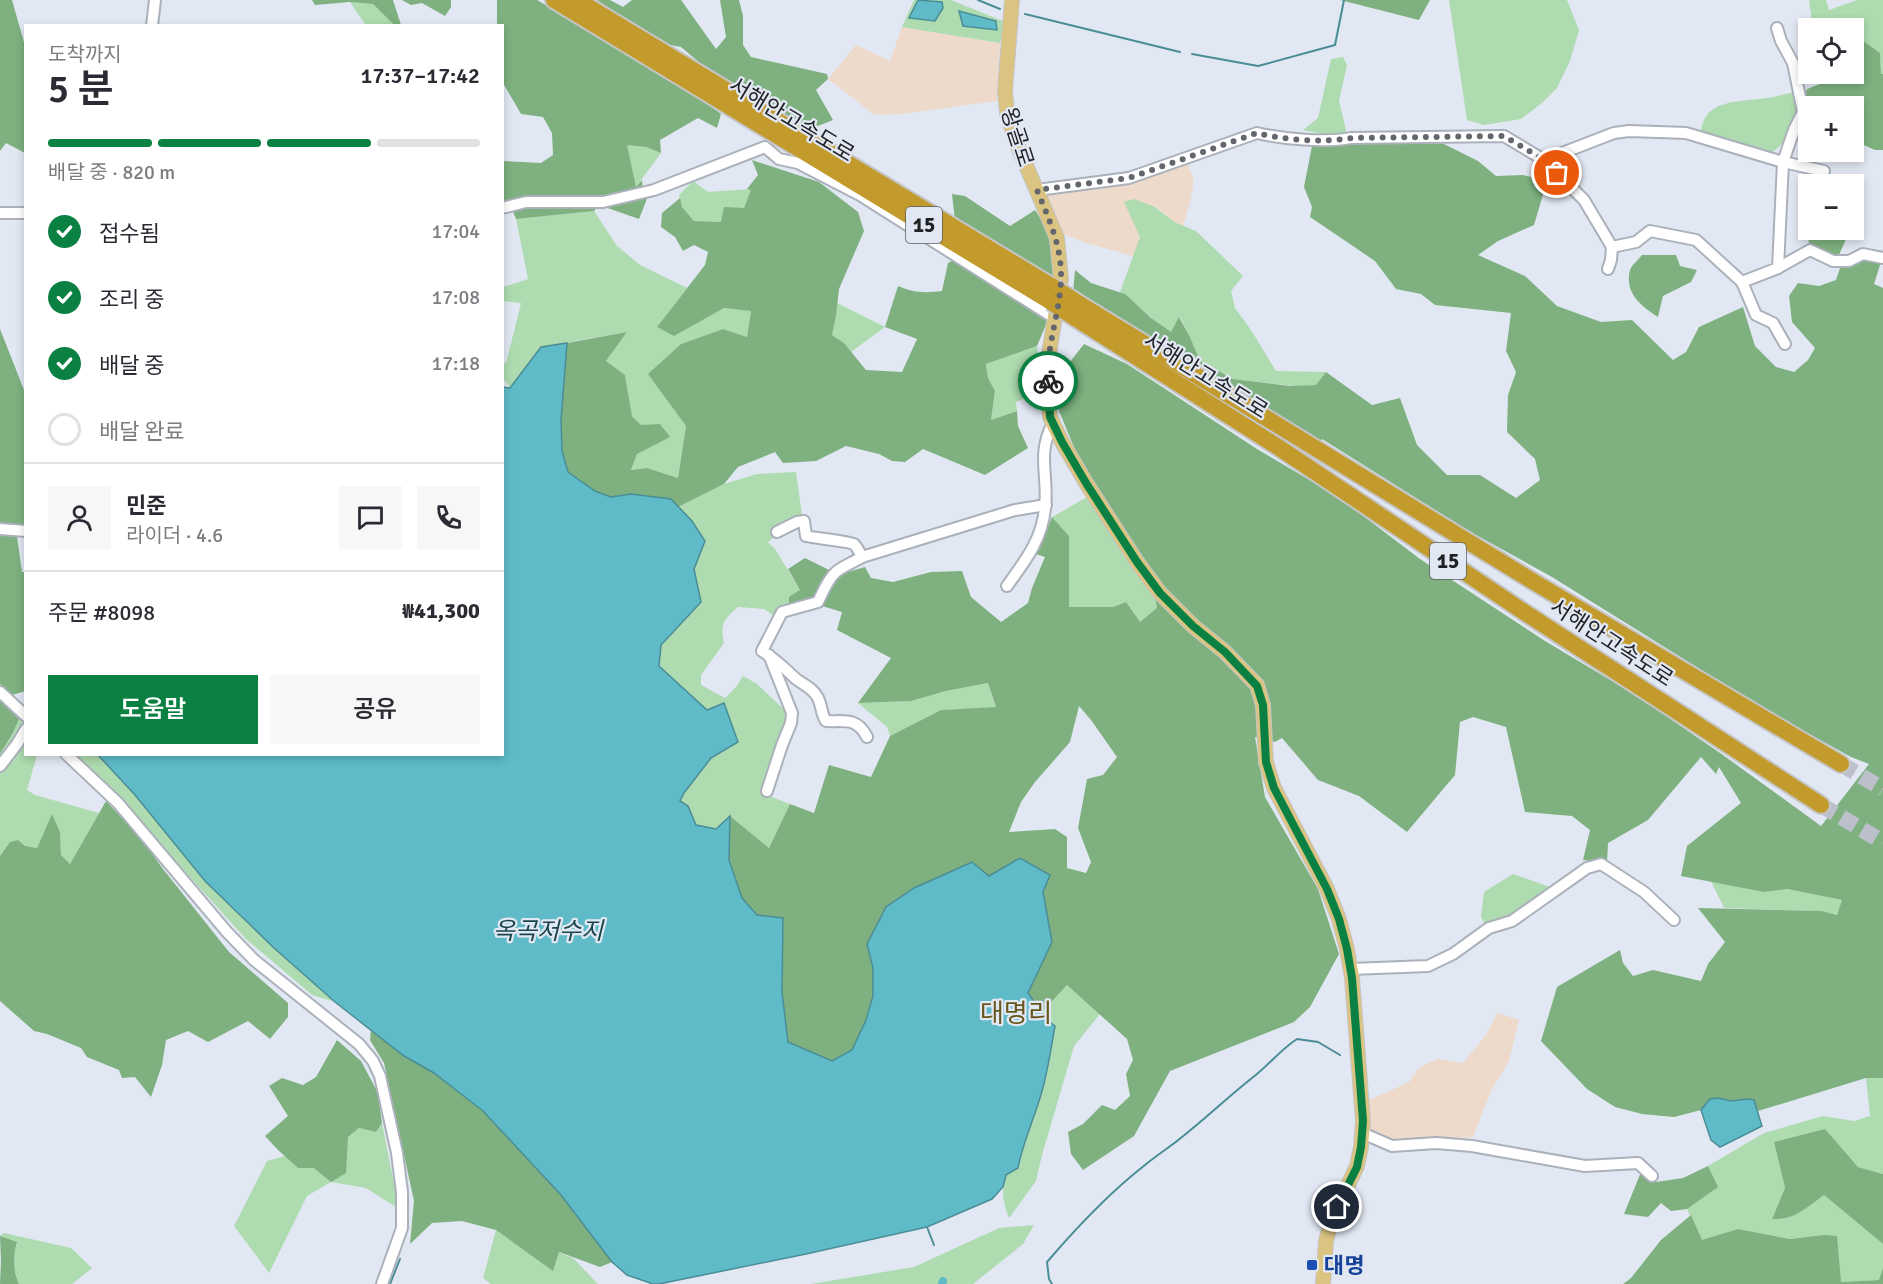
<!DOCTYPE html>
<html lang="ko">
<meta charset="utf-8">
<style>
:root{--surface:#fff;--page:#f7f7f7;--text:#2b2b33;--muted:#7c7c81;--line:#e1e1e2;--accent:#0b8043}
body{margin:0;font-family:Signika,"Noto Sans KR",sans-serif;background:var(--page);color:var(--text);height:100vh;display:flex;flex-direction:column;font-size:22px;white-space:nowrap}
*{box-sizing:border-box;margin:0}
p{font-size:20px;color:var(--muted)}
.icon{flex:none;width:33px;height:33px;fill:none;stroke:currentColor;stroke-width:2;stroke-linecap:round;stroke-linejoin:round}
.map{position:relative;flex:1;overflow:hidden}
.panel{position:absolute;left:24px;top:24px;width:480px;height:732px;display:flex;flex-direction:column;background:var(--surface);border-radius:0px;box-shadow:0 3px 9px #0003}
.panel>*{flex:none}
.buttons{position:absolute;left:1798px;top:18px;display:grid;gap:12px}
.buttons a{display:grid;place-items:center;width:66px;height:66px;border-radius:0px;background:var(--surface);box-shadow:0 3px 9px #0003;font-size:30px}
.pin{position:absolute;display:grid;place-items:center;width:51px;height:51px;color:#fff;margin:-26px;border:3px solid #fff;border-radius:50%;box-shadow:0 2px 6px #0007}
.courier{position:absolute;display:grid;place-items:center;width:60px;height:60px;margin:-30px;border:4px solid #0b8043;border-radius:50%;background:#fff;color:#222;box-shadow:0 2px 8px #0007}
.head em{font-style:normal;font-weight:600}
.head div{display:flex;flex-direction:column-reverse}
.head{display:flex;align-items:center;justify-content:space-between;height:102px;padding:0 24px}
h1{font-size:39px;font-weight:600;line-height:45px}
.bar{display:grid;grid-template-columns:repeat(4,1fr);gap:9px 6px;align-content:center;height:72px;padding:0 24px}
.bar i{height:8px;border-radius:4px;background:var(--line)}
.bar .selected{background:var(--accent)}
.bar p{grid-column:span 4}
.line{display:flex;align-items:center;gap:15px;padding:0 24px;border-top:2px solid var(--line)}
.line div{flex:1}
.round{display:grid;place-items:center;flex:none;width:63px;height:63px;border-radius:0px;background:var(--page)}
ol{padding:0 24px;list-style:none}
li{display:flex;align-items:center;gap:18px;height:66px}
li p{margin-inline-start:auto}
li .icon{padding:6px;border-radius:50%;background:var(--accent);color:#fff;stroke-width:4}
li:last-child{color:var(--muted)}
li i{width:33px;height:33px;border:3px solid var(--line);border-radius:50%}
.cta{display:flex;gap:12px;margin-top:auto;padding:12px 24px}
.cta a{flex:1;height:69px;border-radius:0px;background:var(--accent);color:#fff;font-size:24px;font-weight:600;line-height:69px;text-align:center}
.cta a+a{background:var(--page);color:var(--text)}
.map>svg:first-child{display:block}
</style>
<div class="map">
<svg width="1883" height="1284" viewBox="0 0 1883 1284">
<rect width="100%" height="100%" fill="#e2e8f3"/>
<g fill="#eddaca">
<path d="M902,27L1000,43L997,101L902,114L875,115L828,79L856,45L890,61Z"/>
<path d="M1187,162L1194,181L1190,202L1183,226L1174,222L1155,206L1133,256L1086,243L1060,233L1044,191Z"/>
<path d="M1497,1013L1519,1020L1509,1061L1492,1089L1473,1137L1394,1144L1367,1140L1368,1101L1409,1082L1419,1068L1437,1059L1463,1063L1486,1035Z"/>
</g>
<g fill="#aedbaf">
<path d="M914,0H951L1005,22L1000,43L902,27Z"/>
<path d="M1449,0H1567L1579,30L1570,61L1557,88L1542,103L1521,119L1484,125L1467,120Z"/>
<path d="M1811,0H1826L1829,10L1857,0H1883V74H1881L1880,53L1854,34V28H1846L1840,24L1823,28H1813L1809,1Z"/>
<path d="M350,2L373,4L394,25H364L365,24Z"/>
<path d="M1343,57L1347,65L1339,101L1347,134L1329,135L1303,130L1318,118L1331,59Z"/>
<path d="M1794,92L1804,96L1820,106H1809V121L1761,162L1701,143C1698,98 1734,103 1766,98C1775,97 1785,94 1794,92Z"/>
<path d="M626,144L646,147L661,153L636,187Z"/>
<path d="M693,181L708,192L752,189L744,208L721,222L694,221L682,207L679,195Z"/>
<path d="M1134,199L1155,207L1174,222L1196,231L1243,276L1231,291L1235,308L1251,330L1276,371L1326,372L1317,385L1294,386L1233,379L1200,361L1190,337L1180,317L1171,333L1120,292L1140,237L1124,202Z"/>
<path d="M594,211L617,246L640,265L687,288L657,327L674,335L724,308L751,310L747,337L723,329L681,344L649,374L686,426L678,478L647,468L631,470L637,454L641,425L632,416L625,375L606,361L627,332L541,347L510,388L503,378V364L506,363L521,303L503,301V287L528,279L516,219Z"/>
<path d="M837,303L885,327L851,352L844,343L832,335Z"/>
<path d="M1037,346L1040,392L1016,402L1017,411L991,420L995,391L988,378L986,364Z"/>
<path d="M796,472L802,515L768,542L775,549L800,590L789,606L776,617L764,609L738,607C723,620 720,624 724,643L701,675V685L725,698L736,687L743,676L757,684L787,712L764,794L790,804L769,848L730,816L716,829L696,825L688,806L680,801L684,793L711,758L738,742L659,666L660,645L701,602L694,569L705,541L692,521L678,507L724,484L757,474Z"/>
<path d="M1089,496L1136,572L1154,590L1158,608L1140,623L1126,602L1113,607H1069V536L1052,517Z"/>
<path d="M988,683L996,708L941,710L890,736L887,727L858,703L911,701L946,691Z"/>
<path d="M19,719L25,725L26,754L37,755L27,790L35,795L99,813L70,864L61,855L60,832L52,815L37,848L25,846L18,840L10,842L0,856V754L13,733Z"/>
<path d="M73,755H98L135,795L205,881L274,948L335,1002L312,995L246,939L130,811Z"/>
<path d="M1513,874L1553,888L1517,913L1485,925L1481,916L1484,892Z"/>
<path d="M1711,881L1764,892L1787,889L1842,900L1838,915L1821,911L1724,908Z"/>
<path d="M1067,985L1100,1014L1074,1046L1042,1155L1036,1181L1009,1218C1003,1202 1001,1192 1006,1175L1018,1168L1055,1026L1042,1012Z"/>
<path d="M1866,1078H1883V1174L1858,1167L1825,1130L1774,1142L1785,1188L1772,1219C1792,1222 1808,1206 1824,1195L1883,1244V1268L1880,1280L1841,1282L1823,1235L1790,1239L1738,1229L1702,1241L1687,1209L1717,1187L1708,1166L1764,1133L1823,1116L1854,1121L1870,1116Z"/>
<path d="M382,1123L399,1209L366,1188L331,1182L307,1196L269,1273L234,1226L267,1161L285,1156L298,1168L348,1137L359,1128L376,1132Z"/>
<path d="M1034,1225L1023,1244L973,1284H811L914,1267L999,1228Z"/>
<path d="M496,1230L553,1270L558,1252L573,1258L598,1284H491L483,1278Z"/>
<path d="M4,1233L71,1248L92,1268L72,1284H19C13,1272 13,1255 17,1243L0,1236Z"/>
</g>
<g fill="#7eb17f" fill-rule="evenodd">
<path d="M0,0H12L25,46V153L6,143L0,151Z"/>
<path d="M312,0H393L401,25H394L373,4L350,2L315,5Z"/>
<path d="M402,0H451V7L445,16L422,3L411,5Z"/>
<path d="M497,0H537L616,45L690,91L721,114L717,128L698,118L660,140L661,153L646,147L627,145L636,187L642,180L643,190L648,196L639,219L599,205L594,211L516,219L512,209L503,211V161L541,163L553,155L552,133L543,117L521,114L503,83L502,26H492L497,24Z"/>
<path d="M597,0H610L623,7L632,0H681L716,49L726,37L720,0H739L743,16V45L751,57L827,74L828,79L816,90L833,120L805,131L713,74L681,47L661,43Z"/>
<path d="M1340,0H1430L1419,20Z"/>
<path d="M1854,34L1880,53L1881,74H1883V150H1875L1857,142L1854,133V106H1820L1804,96L1807,89L1841,76L1840,74H1854Z"/>
<path d="M1366,143L1444,144L1478,161L1496,176L1523,175L1547,181L1534,225L1498,241L1478,255L1525,276L1557,306L1601,322L1632,320L1673,360L1686,352L1699,327L1743,307L1755,346L1776,367L1794,372L1808,360L1815,348L1792,322L1789,296L1798,283L1819,286L1836,280L1842,262L1862,258L1881,262L1874,284L1883,288V1078H1866L1758,1111L1754,1100L1748,1099L1731,1101L1718,1098L1710,1099L1701,1110L1674,1117L1642,1114L1615,1107L1587,1089L1541,1041L1557,987L1620,950L1623,963L1633,976L1653,970L1701,981L1708,964L1725,942L1698,908L1822,911L1837,915L1842,900L1787,889L1764,892L1681,876L1687,846L1741,803L1719,767L1716,774L1701,757L1648,820L1608,843L1607,863L1583,860L1590,830L1572,816L1525,812L1506,727L1473,717L1460,722L1455,775L1407,832L1359,796L1318,780L1282,738L1275,742L1255,737L1265,797L1318,889L1339,954L1310,1007L1294,1022L1170,1071L1134,1136L1083,1170L1071,1154L1068,1132L1083,1124L1102,1105L1115,1110L1130,1096L1126,1074L1133,1060L1127,1039L1067,985L1042,1012L1028,993L1052,942L1043,892L989,876L867,944L873,968V996L866,1020L852,1050L832,1061L788,1042L782,992L783,918L757,915L742,898L729,860L730,816L769,848L790,804L814,813L829,765L871,777L890,736L941,710L996,707L988,683L946,691L911,701L858,703L891,658L837,630L842,612L822,606L837,575L865,567L871,578L893,582L931,572L962,571L971,597L1001,622L1028,603L1032,588L1045,557L1036,554L1052,517L1069,536V607H1113L1126,602L1140,622L1157,608L1151,569L1080,462L1059,411L1060,383L1066,367L1084,344L1127,364L1257,449L1337,496L1420,559L1545,641L1637,696L1723,755L1821,826L1869,764L1851,757L1764,709L1552,577L1467,530L1322,439L1316,447L1073,293L1075,270L1091,283L1125,294L1150,317L1171,332L1179,317L1190,337L1200,361L1233,379L1290,386L1316,385L1326,372L1372,405L1400,398L1417,445L1447,475H1480L1516,498L1540,480L1535,459L1507,432L1508,395L1516,372L1506,351L1511,313L1435,305L1421,294L1396,289L1375,261L1310,217L1312,207L1304,187L1312,146ZM1079,706L1091,720L1117,757L1103,775L1087,779L1078,828L1091,862L1086,873L1067,868V837L1055,829L1009,832L1021,802L1035,782L1070,742Z"/>
<path d="M752,160L819,182L858,212L864,231L839,289L836,315L832,335L844,343L866,370L902,372L917,339L885,327L898,286C915,293 924,293 942,291L948,263L956,259L1048,320L1037,346L986,364L988,378L995,391L991,420L1017,411L1018,426L1028,448L985,475L923,449L905,462L892,461L879,454L846,446L816,461L783,463L775,452L738,467L724,484L678,507L670,499L631,494L611,497L595,491L568,472L562,452L561,420L567,343L627,332L606,361L625,375L632,416L641,425L660,424L670,437L637,454L631,470L647,468L678,478L686,426L648,374L681,344L723,329L747,337L751,311L724,308L674,336L657,327L705,265L708,252L694,245L683,251L675,237L661,227L662,213L680,198L682,207L694,221L721,222L724,207L744,208L751,190L747,189L758,175Z"/>
<path d="M952,194L965,196L1010,226L1035,210L1052,237L1057,278L955,221Z"/>
<path d="M1809,217V230H1850L1839,255L1827,253L1809,244L1806,225Z"/>
<path d="M1642,255H1676L1680,266L1697,270L1691,282L1663,296L1658,317C1641,306 1624,293 1630,270C1632,265 1639,259 1642,255Z"/>
<path d="M0,329L26,395L25,535L17,537L22,572H25L26,691L12,695L0,684Z"/>
<path d="M805,558L831,571L813,599L789,606V597L800,590L788,569Z"/>
<path d="M0,701L19,719L13,733L0,754Z"/>
<path d="M106,801L140,837L163,869L229,952L288,1003V1017L270,1039L248,1021L208,1042L188,1031L166,1040L162,1065L151,1097L135,1077L122,1078L119,1070L87,1057L81,1048L47,1034L34,1031L0,1001V856L10,842L18,840L25,846L37,848L52,814L60,832L61,855L70,864Z"/>
<path d="M371,1030L404,1056L434,1073L483,1111L561,1195L612,1262L600,1267L559,1252L553,1271L496,1230L462,1221L432,1223L410,1244L414,1201L384,1063L370,1040Z"/>
<path d="M337,1040L361,1061L378,1093L382,1123L376,1132L359,1128L348,1137L346,1173L331,1182L314,1168H298L278,1150L265,1136L288,1116L269,1086L282,1078L303,1085L316,1077Z"/>
<path d="M1825,1129L1858,1167L1883,1174V1244L1824,1195C1807,1207 1794,1221 1772,1219L1785,1188L1774,1142Z"/>
<path d="M1708,1166L1718,1187L1687,1209L1671,1211L1661,1203L1648,1217L1624,1214L1641,1172L1656,1182L1683,1178Z"/>
<path d="M1691,1215L1702,1240L1738,1229L1790,1239L1823,1235L1837,1236L1841,1282L1879,1280L1883,1268V1284H1623L1631,1278L1661,1240Z"/>
<path d="M0,1236L17,1242C13,1255 13,1272 19,1284H0L1,1261Z"/>
</g>
<g fill="#5ebbc7" stroke="#4b8d96" stroke-width="1.5">
<path d="M918,0L942,2L943,8L935,21L909,18Z"/>
<path d="M959,11L996,21L997,30L963,26Z"/>
<path d="M567,343L561,420L562,451L568,472L595,491L611,497L631,494L671,499L692,521L705,541L694,569L701,602L661,645L659,666L707,710L724,703L738,742L711,758L684,793L680,801L688,806L696,825L716,829L730,816L729,860L742,898L757,915L783,918L782,992L788,1042L832,1061L852,1050L866,1020L873,996V968L867,944L886,907L914,888L972,862L989,876L1020,858L1050,875L1043,892L1052,942L1028,993L1046,1019L1055,1026C1051,1048 1048,1070 1042,1091C1035,1117 1023,1141 1018,1168L1006,1175L1003,1187L992,1199L927,1227L806,1254L659,1284H653L627,1275L612,1262L561,1195L483,1111L434,1073L404,1056L335,1002L274,948L205,881L135,795L98,755L502,754L503,387L510,388L541,347Z"/>
<path d="M1718,1098L1731,1101L1748,1099L1754,1100L1762,1126L1720,1147L1711,1140L1701,1110L1710,1099Z"/>
</g>
<g fill="none" stroke-linecap="round" stroke-linejoin="round">
<g stroke="#4b8d96" stroke-width="2">
<path d="M978,0L1000,9"/>
<path d="M1025,14L1180,52"/>
<path d="M1192,54L1258,66L1335,45L1344,0"/>
<path d="M927,1227L934,1245"/>
<path d="M390,1284L400,1259"/>
<path d="M1052,1284L1049,1279L1047,1262C1077,1227 1109,1193 1145,1165C1157,1155 1170,1147 1182,1137C1206,1118 1228,1097 1252,1078C1268,1066 1280,1050 1297,1039L1318,1042L1340,1055"/>
</g>
<path stroke="#5ebbc7" stroke-width="8" d="M942,1284L943,1281"/>
<g stroke="#bbc0ca" stroke-width="16" stroke-dasharray="16 8" stroke-linecap="butt">
<path d="M1841,764L1883,789"/>
<path d="M1821,805L1883,842"/>
</g>
<g stroke="#abb1bb" stroke-width="14">
<g id="minor">
<path d="M152,26L155,0"/>
<path d="M1544,160L1614,133L1629,131L1686,133L1783,162L1824,171"/>
<path d="M1037,190L1129,178L1257,133C1283,139 1325,143 1351,138L1504,136L1544,160L1584,200L1612,247L1636,242L1650,231L1696,240L1742,282L1778,268L1783,162L1794,130L1803,112L1793,63L1781,41L1777,28"/>
<path d="M502,208L526,202H603L654,190L765,147L779,159L798,163L860,195L1056,319"/>
<path d="M0,213H26"/>
<path d="M1778,268L1810,250L1833,261H1849L1863,254L1883,258"/>
<path d="M1608,269L1611,260L1612,247"/>
<path d="M1742,282L1756,315L1773,323L1785,344"/>
<path d="M0,529L26,531"/>
<path d="M777,532L797,522L804,521L806,536C814,538 852,542 854,544C857,547 860,553 862,557L1015,510L1046,505"/>
<path d="M862,557C854,562 843,566 836,572C827,580 823,592 818,602L782,612L762,651C777,660 784,668 796,679C804,685 813,688 818,698C822,706 821,714 826,721C845,722 857,717 867,737"/>
<path d="M1007,586C1025,561 1042,540 1045,508C1049,476 1036,455 1053,423"/>
<path d="M0,692L26,716"/>
<path d="M66,754L118,803L227,932L254,960L359,1044L373,1061L380,1076L397,1153L402,1192V1228L382,1284"/>
<path d="M0,766L17,744L26,729"/>
<path d="M767,791L782,745L791,723L792,713L769,655"/>
<path d="M1351,969L1428,966L1453,954L1489,928L1512,921L1587,868L1601,864L1644,892L1674,920"/>
<path d="M1362,1133L1392,1146L1436,1143L1472,1146L1585,1166L1638,1163L1652,1176"/>
</g>
</g>
<g stroke="#c5c5c6" stroke-width="16">
<path id="major" d="M1012,0L1005,91L1007,113L1016,142L1057,238L1061,279L1047,367L1050,417L1062,442L1086,483L1137,562L1160,593L1193,626L1225,652L1257,685L1263,705L1266,762L1274,788L1327,889L1339,919L1347,949L1352,978L1363,1121L1361,1147L1357,1166L1332,1219L1326,1241L1323,1284"/>
</g>
<g stroke="#c5c5c6" stroke-width="20">
<g id="highway">
<path d="M554,0L1051,302"/>
<path d="M577,0L1053,287"/>
<path d="M1078,303L1539,585L1841,764"/>
<path d="M1075,318L1278,447L1527,614L1821,805"/>
</g>
</g>
<use href="#minor" stroke="#fff" stroke-width="10"/>
<use href="#major" stroke="#dbc381" stroke-width="14"/>
<use href="#highway" stroke="#c39b2d" stroke-width="16"/>
<g stroke="#c5c5c6" stroke-width="20" stroke-linecap="butt">
<g id="highway-bridge">
<path d="M1053,287L1078,303"/>
<path d="M1051,302L1075,318"/>
</g>
</g>
<use href="#highway-bridge" stroke="#c39b2d" stroke-width="16"/>
</g>
<g fill="none" stroke-linecap="round" stroke-linejoin="round">
<path stroke="#63676d" stroke-width="6" stroke-dasharray="0 10.8" d="M1048,381C1046,347 1060,313 1061,279C1062,247 1049,219 1037,190L1129,178L1257,133C1284,140 1324,143 1351,138L1504,136L1544,160L1557,173"/>
<path stroke="#0b8043" stroke-width="8" d="M1048,381L1050,417L1062,442L1086,483L1137,562L1160,593L1193,626L1225,652L1257,686L1263,705L1266,762L1274,788L1327,889L1339,919L1347,949L1352,978L1363,1121L1361,1147L1357,1167L1337,1207"/>
</g>
<rect fill="#1a4fb4" stroke="#e2e8f3" stroke-width="2" x="1306" y="1259" width="12" height="12" rx="3"/>
<g text-anchor="middle" stroke-width="4.5" stroke-linejoin="round" paint-order="stroke">
<g fill="#e2e8f3" stroke="#5a5d63" stroke-width="1.5">
<rect x="906" y="207" width="36" height="36" rx="4.5"/>
<rect x="1430" y="543" width="36" height="36" rx="4.5"/>
</g>
<g font-size="21" font-weight="bold" fill="#1f2125">
<text x="924" y="232">15</text>
<text x="1448" y="568">15</text>
</g>
<g font-size="22" fill="#1f2125" stroke="#e2e8f3">
<text transform="translate(792 119) rotate(31)" y="8">서해안고속도로</text>
<text transform="translate(1018 137) rotate(72)" y="8">왕골로</text>
<text transform="translate(1206 375) rotate(32)" y="8">서해안고속도로</text>
<text transform="translate(1612 642) rotate(33)" y="8">서해안고속도로</text>
</g>
<g font-size="22" font-weight="bold" fill="#164399" stroke="#e2e8f3" text-anchor="start">
<text x="1324" y="1273">대명</text>
</g>
<g font-size="24" font-style="italic" fill="#1a464b" stroke="#e2e8f3">
<text x="548" y="939">옥곡저수지</text>
</g>
<g font-size="26" fill="#66571b" stroke="#e2e8f3">
<text x="1016" y="1022">대명리</text>
</g>
</g>
</svg>
<div class="buttons">
<a><svg class="icon" aria-label="locate" viewBox="0 0 24 24"><circle cx="12" cy="12" r="6"/><path d="M12 2v4M12 18v4M2 12h4M18 12h4"/></svg></a>
<a>+</a>
<a>−</a>
</div>
<div class="pin" style="left:1557px;top:173px;background:#ea580c"><svg class="icon" aria-label="bag" viewBox="0 0 24 24"><path d="M5 8h14l-1 12H6zM9 8a3 3 0 0 1 6 0"/></svg></div>
<div class="pin" style="left:1337px;top:1207px;background:#1f2937"><svg class="icon" aria-label="home" viewBox="0 0 24 24"><path d="M3 11l9-7 9 7M6 9v11h12V9"/></svg></div>
<div class="courier" style="left:1048px;top:381px"><svg class="icon" aria-label="bike" viewBox="0 0 24 24"><circle cx="6" cy="16" r="4"/><circle cx="18" cy="16" r="4"/><path d="M6 16l4-8h5l3 8M10 8l3 8H6M13 5h3"/></svg></div>
<section class="panel">
<div class="head"><div><h1>5 분</h1><p>도착까지</p></div><em>17:37–17:42</em></div>
<div class="bar"><i class="selected"></i><i class="selected"></i><i class="selected"></i><i></i><p>배달 중 · 820 m</p></div>
<ol>
<li><svg class="icon" aria-label="check" viewBox="0 0 24 24"><path d="M5 12l5 5 9-10"/></svg>접수됨<p>17:04</p></li>
<li><svg class="icon" aria-label="check" viewBox="0 0 24 24"><path d="M5 12l5 5 9-10"/></svg>조리 중<p>17:08</p></li>
<li><svg class="icon" aria-label="check" viewBox="0 0 24 24"><path d="M5 12l5 5 9-10"/></svg>배달 중<p>17:18</p></li>
<li><i></i>배달 완료</li>
</ol>
<div class="line" style="height:108px"><a class="round"><svg class="icon" aria-label="person" viewBox="0 0 24 24"><circle cx="12" cy="8" r="4"/><path d="M4 21q1-7 8-7t8 7"/></svg></a><div><b>민준</b><p>라이더 · 4.6</p></div><a class="round"><svg class="icon" aria-label="chat" viewBox="0 0 24 24"><path d="M4 5h16v11H9l-5 4z"/></svg></a><a class="round"><svg class="icon" aria-label="phone" viewBox="0 0 24 24"><path d="M5 4h4l2 5-3 2q2 4 5 5l2-3 5 2v4C11 20 4 13 5 4z"/></svg></a></div>
<div class="line" style="height:78px"><div>주문 #8098</div><b>₩41,300</b></div>
<div class="cta"><a>도움말</a><a>공유</a></div>
</section>
</div>
